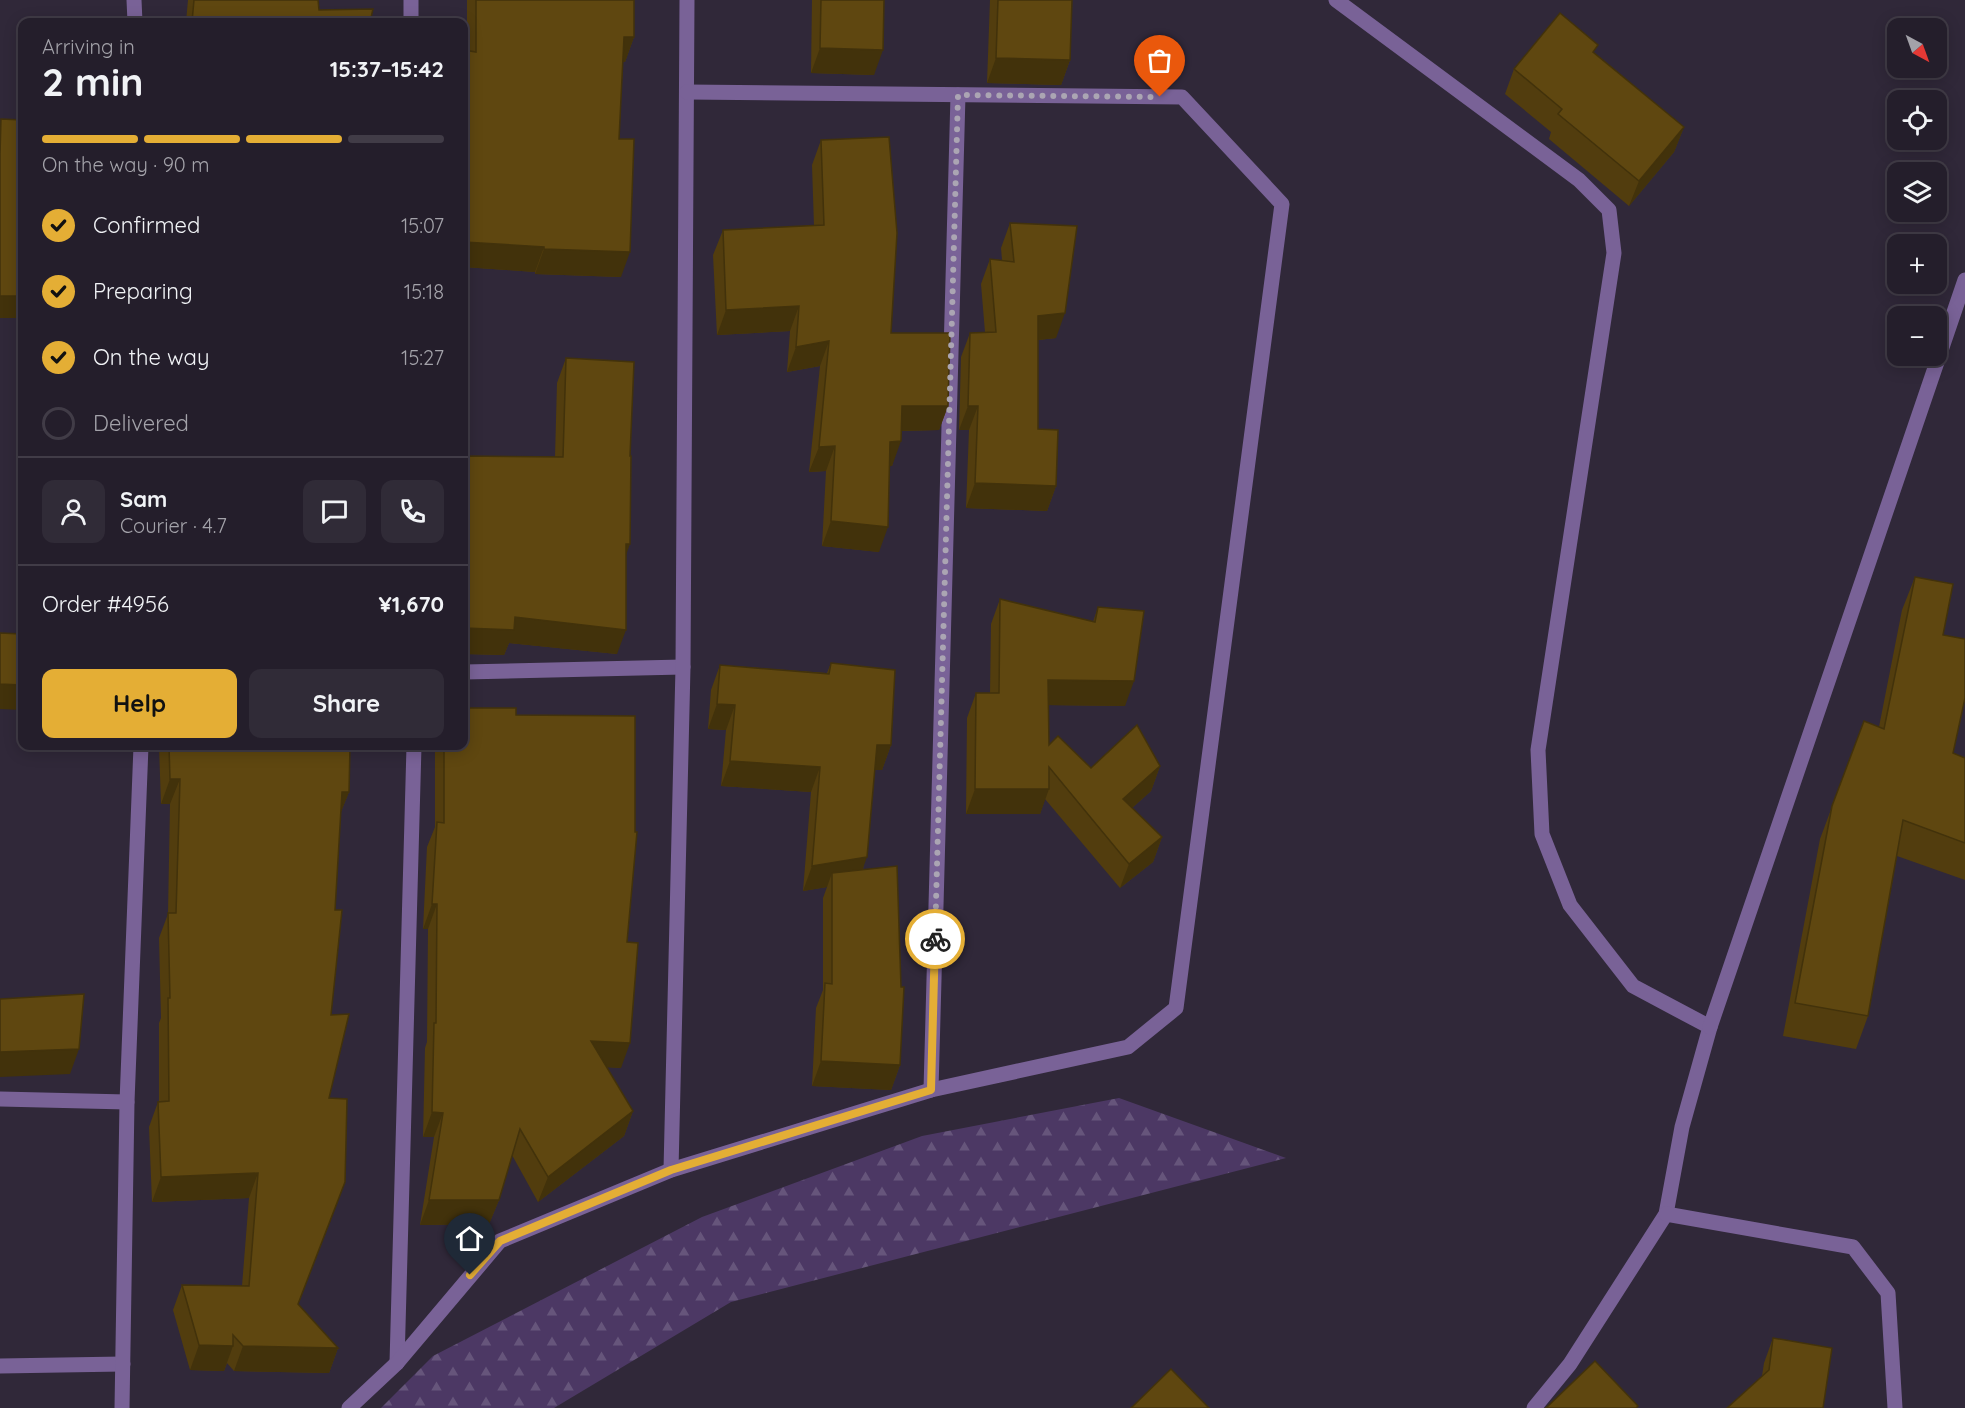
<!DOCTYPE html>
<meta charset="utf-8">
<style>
:root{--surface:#241e2b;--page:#302b37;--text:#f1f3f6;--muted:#a3a2a9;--line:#413c47;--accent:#e4ae35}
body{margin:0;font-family:Quicksand,sans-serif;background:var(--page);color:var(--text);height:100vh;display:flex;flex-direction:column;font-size:22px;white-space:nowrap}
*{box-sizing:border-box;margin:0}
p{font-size:20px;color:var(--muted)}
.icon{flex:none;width:33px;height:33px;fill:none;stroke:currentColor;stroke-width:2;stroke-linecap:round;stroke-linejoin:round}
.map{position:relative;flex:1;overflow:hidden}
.details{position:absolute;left:18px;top:18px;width:450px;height:732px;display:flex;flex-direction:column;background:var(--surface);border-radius:12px;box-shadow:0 3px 15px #0003,0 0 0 2px var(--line)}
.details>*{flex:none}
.needle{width:39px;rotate:139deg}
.tools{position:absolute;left:1887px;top:18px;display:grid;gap:12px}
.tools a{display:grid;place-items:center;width:60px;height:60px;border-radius:12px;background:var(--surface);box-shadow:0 3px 15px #0003,0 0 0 2px var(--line);font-size:30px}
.pin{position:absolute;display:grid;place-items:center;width:51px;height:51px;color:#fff;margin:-62px -26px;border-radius:50% 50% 50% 0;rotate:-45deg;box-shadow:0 0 6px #0007}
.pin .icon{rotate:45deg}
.courier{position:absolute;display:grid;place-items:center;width:60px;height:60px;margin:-30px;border:4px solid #e4ae35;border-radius:50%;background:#fff;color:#222;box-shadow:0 2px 8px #0007}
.head em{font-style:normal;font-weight:700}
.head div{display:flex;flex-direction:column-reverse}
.head{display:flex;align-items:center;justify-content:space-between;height:102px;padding:0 24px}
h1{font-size:39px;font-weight:700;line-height:45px}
.bar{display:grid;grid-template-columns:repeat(4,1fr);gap:9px 6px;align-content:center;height:72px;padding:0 24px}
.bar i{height:8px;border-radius:4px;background:var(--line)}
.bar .current{background:var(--accent)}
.bar p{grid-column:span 4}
.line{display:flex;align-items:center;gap:15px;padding:0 24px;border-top:2px solid var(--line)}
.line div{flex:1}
.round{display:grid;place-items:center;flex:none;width:63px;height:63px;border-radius:12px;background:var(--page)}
ol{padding:0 24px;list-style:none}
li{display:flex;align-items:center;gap:18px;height:66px}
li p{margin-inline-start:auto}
li .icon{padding:6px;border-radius:50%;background:var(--accent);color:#111;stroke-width:4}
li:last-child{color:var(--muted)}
li i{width:33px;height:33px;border:3px solid var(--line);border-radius:50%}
.button{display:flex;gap:12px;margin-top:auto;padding:12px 24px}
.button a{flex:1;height:69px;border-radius:12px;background:var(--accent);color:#111;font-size:24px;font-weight:700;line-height:69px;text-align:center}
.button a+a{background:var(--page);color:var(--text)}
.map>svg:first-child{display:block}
</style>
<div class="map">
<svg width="1965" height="1408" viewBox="0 0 1965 1408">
<defs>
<pattern id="forest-firs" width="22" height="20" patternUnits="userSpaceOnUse" patternTransform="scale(1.5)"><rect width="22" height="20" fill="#4c3864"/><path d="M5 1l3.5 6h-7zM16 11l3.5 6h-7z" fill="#66557b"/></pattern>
</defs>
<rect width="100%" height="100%" fill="#302839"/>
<path fill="url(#forest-firs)" d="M1119,1098L1286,1158L731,1302L554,1408H381L433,1356L702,1217L922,1136Z"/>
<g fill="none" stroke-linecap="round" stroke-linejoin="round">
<g stroke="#796297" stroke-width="15">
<path d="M134,0L135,22"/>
<path d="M411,0V22"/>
<path d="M1336,0L1579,180L1609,210L1614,253L1538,750L1542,834L1570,905L1633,986L1710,1027L1682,1127L1666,1214L1570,1364L1534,1408"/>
<path d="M464,672L683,667"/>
<path d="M931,1090L958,95"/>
<path d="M0,1099L127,1102"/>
<path d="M671,1170L683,667L687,0"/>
<path d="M1666,1214L1853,1247L1888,1293L1895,1408"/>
<path d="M397,1363L414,746"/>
<path d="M0,1366L123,1364"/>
<path d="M122,1408L127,1102L141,746"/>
<path d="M349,1408L397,1363L500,1241L671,1170L931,1090L1128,1047L1176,1008L1282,204L1182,97L687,92"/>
</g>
<path stroke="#796297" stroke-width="15" d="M1710,1027L1965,280"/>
</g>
<g fill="#523d0e">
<path d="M188,0H318L319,10L370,22H186Z"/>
<path d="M467,0H634V37L625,62H623L619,139L621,277L535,274V272L464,267V50H467Z"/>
<path d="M812,0H884L874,75L811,73Z"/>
<path d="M990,0H1072L1070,60L1061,85L987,83Z"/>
<path d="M1595,53L1684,127L1674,152L1629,206L1549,139L1551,132L1505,94L1514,69Z"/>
<path d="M821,140L891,333L948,406L939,430L902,431L892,466H889L879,552L822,546L826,471L809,472L820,366L787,372L790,331L717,335L713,255L723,230L814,226L812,165Z"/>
<path d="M1010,223L1056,338L1038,340V429L1056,486L1047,511L966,508L969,430H959L961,357L970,333L985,332L981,284L990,259L1002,260L1001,248Z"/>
<path d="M566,358L626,554L617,654L509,643L504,655L464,654V456L555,457L557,383Z"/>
<path d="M1915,577L1943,635L1953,753L1965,758V880L1897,856L1868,1016L1856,1049L1783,1036L1820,839L1864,721L1879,727L1902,610Z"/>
<path d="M1000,599L1093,622L1098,607L1125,706L1049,705V745L1091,768L1160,766L1151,791L1132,808L1162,837L1153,862L1120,888L1045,799L1040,814H966L967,718L976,693H990L991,624Z"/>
<path d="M831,663L891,745L882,770H875L863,870L900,1065L891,1090L812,1086L816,1008L823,990V898L827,887L803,891L811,792L721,786L726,730L708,729L711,690L720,665L827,673Z"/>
<path d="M516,715L627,942L621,1068L607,1067L633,1111L624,1136L538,1202L512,1155L499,1200L489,1224L420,1225L434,1137H423L425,1048L427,1042L428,929H423L427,847L435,827V746H464Z"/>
<path d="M159,746H350L349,792L340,814L335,910L329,1098L345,1182L298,1305L338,1348L329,1373L234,1371L227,1363L224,1371L190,1370L173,1310L182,1285L242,1286L249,1198L152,1202L149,1127L158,1102H159V1023L161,1018L159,938L168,914L170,804H161Z"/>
<path d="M1773,1338L1823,1408L1762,1376L1764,1363Z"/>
</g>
<g fill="#42320b">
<path d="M624,37H634L625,62H615Z"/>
<path d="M820,48L883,50L874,75L811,73Z"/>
<path d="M996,58L1070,60L1061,85L987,83Z"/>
<path d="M1684,127L1674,152L1629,206L1639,181Z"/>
<path d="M469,134L464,149V135Z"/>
<path d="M464,242L544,247L535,272L464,267Z"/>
<path d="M544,249L630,252L621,277L535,274Z"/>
<rect x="0" y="296" width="22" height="22"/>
<path d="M799,306L790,331L717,335L726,310Z"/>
<path d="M1065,313L1056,338L1029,341L1038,316Z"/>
<path d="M829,341L820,366L787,372L796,347Z"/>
<path d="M902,406H948L939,430L893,431Z"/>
<path d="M968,406H978L969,430H959Z"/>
<path d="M901,441L892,466L881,467L890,442Z"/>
<path d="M835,446L826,471L809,472L819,447Z"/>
<path d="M975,483L1056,486L1047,511L966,508Z"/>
<path d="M831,521L888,527L879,552L822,546Z"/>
<path d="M626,544H630L621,569Z"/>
<path d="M515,617L626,630L617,654L509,643L504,655L464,654V628Z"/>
<path d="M1048,680L1134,681L1125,706L1039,705Z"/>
<path d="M0,684L22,685V710L0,709Z"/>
<path d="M717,704L735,705L726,730L708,729Z"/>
<path d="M877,745H891L882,770H868Z"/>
<path d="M730,761L820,767L811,792L721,786Z"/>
<path d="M1160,766L1151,791L1114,824L1123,799Z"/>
<path d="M170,779H180L170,804H161Z"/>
<path d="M975,789H1049L1040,814H966Z"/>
<path d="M342,792H349L339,817Z"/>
<path d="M1162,837L1153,862L1120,888L1129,864Z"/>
<path d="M867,857L858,882L832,873L827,887L803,891L812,866Z"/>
<path d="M432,904H437L428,929H423Z"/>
<path d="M591,1041L630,1043L621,1068L581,1066Z"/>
<path d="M79,1049L70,1074L0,1077V1052Z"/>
<path d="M821,1061L900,1065L891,1090L812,1086Z"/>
<path d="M633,1111L624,1136L538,1202L548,1177Z"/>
<path d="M432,1112L443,1113L434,1137H423Z"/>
<path d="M258,1173L249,1198L152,1202L161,1177Z"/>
<path d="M345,1182L336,1207L288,1329L298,1304Z"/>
<path d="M429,1200H499L489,1224L420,1225Z"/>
<path d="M199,1345L233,1346L224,1371L190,1370Z"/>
<path d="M243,1346L338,1348L329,1373L234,1371Z"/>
</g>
<g fill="#5f4710" stroke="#42320b" stroke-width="1.5">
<path d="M194,0H318L319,10L373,9L370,22H192Z"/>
<path d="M476,0H634V37H624L619,139H634L630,252L544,249V247L464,242V163L469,134L464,135V50L476,52Z"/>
<path d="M821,0H884L883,50L820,48Z"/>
<path d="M998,0H1072L1070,60L996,58Z"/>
<path d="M1560,13L1598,45L1593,52L1684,127L1639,181L1558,114L1562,109L1514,69Z"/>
<path d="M1,119L22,120V296H0V154Z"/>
<path d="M889,137L897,233L891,333H950L948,406H902L901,441L890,442L888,527L831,521L835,446L819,447L829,341L796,347L799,306L726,310L723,230L824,225L821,140Z"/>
<path d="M1010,223L1077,226L1065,313L1038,316V429L1058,430L1056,486L975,483L978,406H968L970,333L996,332L990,259L1014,262Z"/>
<path d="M566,358L634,362L630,456H631L630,544H626V630L515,617L514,630L464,628V456L563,457Z"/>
<path d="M1915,577L1953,584L1943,635L1965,639V698L1953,753L1965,758V843L1903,820L1868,1016L1795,1003L1832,806L1864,721L1884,729Z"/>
<path d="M1000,599L1095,622L1098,607L1144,611L1134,681L1048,680L1049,745L1058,736L1091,768L1137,725L1160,766L1123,799L1162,837L1129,864L1049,767V789H975L976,693H999Z"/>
<path d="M0,633L22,634V685L0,684Z"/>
<path d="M831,663L895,670L891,745H877L867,857L812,866L820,767L730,761L735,705L717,704L720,665L829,674Z"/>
<path d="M464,708H516V715L635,716V832H637L627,942L638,943L630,1043L591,1041L633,1111L548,1177L520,1129L499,1200H429L443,1113L432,1112L434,1023H436L437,904H432L437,822L444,823V746H464Z"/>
<path d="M169,746H350L349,792H342L335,910H342L331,1015L349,1014L329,1098L347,1099L345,1182L298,1304L338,1348L243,1346L233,1335V1346L199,1345L182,1285L249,1286L258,1173L161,1177L158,1102L169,1101L168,998H170L168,913H176L180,779H170Z"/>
<path d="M897,866L901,987H904L900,1065L821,1061L825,983L832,984V873Z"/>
<path d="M84,994L79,1049L0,1052V999Z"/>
<path d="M1773,1338L1832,1348L1823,1408H1727L1769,1370Z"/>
<path d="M1595,1361L1638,1406L1636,1408H1546Z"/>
<path d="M1171,1369L1209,1408H1131Z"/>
</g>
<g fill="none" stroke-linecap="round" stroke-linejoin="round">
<path stroke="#aba5b3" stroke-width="6" stroke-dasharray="0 10.8" d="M935,939L958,95L1160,97"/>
<path stroke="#e4ae35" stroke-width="8" d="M470,1275L500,1241L671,1170L931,1090L935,939"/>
</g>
</svg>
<div class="tools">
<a><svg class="needle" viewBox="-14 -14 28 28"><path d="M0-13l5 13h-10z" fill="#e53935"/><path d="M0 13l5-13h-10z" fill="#a3a2a9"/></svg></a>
<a><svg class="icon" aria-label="locate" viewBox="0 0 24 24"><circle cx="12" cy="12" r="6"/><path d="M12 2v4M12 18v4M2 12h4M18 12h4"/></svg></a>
<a><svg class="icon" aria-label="layers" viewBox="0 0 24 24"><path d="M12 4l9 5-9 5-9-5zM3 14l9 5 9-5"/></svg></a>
<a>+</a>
<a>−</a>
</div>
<div class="pin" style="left:1160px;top:97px;background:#ea580c"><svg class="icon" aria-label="bag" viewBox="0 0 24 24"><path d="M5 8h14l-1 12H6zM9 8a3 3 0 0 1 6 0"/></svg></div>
<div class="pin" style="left:470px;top:1275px;background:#1f2937"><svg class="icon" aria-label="home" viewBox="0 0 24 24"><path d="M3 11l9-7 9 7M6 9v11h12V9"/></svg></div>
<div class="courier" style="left:935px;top:939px"><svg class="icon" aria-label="bike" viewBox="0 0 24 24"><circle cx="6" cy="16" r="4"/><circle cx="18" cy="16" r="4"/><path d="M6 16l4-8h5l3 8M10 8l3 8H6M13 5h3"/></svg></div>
<section class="details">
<div class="head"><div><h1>2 min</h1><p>Arriving in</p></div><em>15:37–15:42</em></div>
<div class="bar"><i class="current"></i><i class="current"></i><i class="current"></i><i></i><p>On the way · 90 m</p></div>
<ol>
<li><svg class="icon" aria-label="check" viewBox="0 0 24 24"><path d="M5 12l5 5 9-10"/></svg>Confirmed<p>15:07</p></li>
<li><svg class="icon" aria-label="check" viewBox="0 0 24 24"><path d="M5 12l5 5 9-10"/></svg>Preparing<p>15:18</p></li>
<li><svg class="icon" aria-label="check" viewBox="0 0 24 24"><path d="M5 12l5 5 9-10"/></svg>On the way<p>15:27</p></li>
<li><i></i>Delivered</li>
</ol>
<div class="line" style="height:108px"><a class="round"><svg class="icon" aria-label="person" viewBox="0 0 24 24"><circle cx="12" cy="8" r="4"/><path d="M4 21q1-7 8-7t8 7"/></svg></a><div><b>Sam</b><p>Courier · 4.7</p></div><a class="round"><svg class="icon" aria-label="chat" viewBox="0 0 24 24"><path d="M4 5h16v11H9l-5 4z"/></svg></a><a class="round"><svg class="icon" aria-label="phone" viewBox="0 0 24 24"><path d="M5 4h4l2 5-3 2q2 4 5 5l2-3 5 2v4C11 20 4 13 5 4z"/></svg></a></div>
<div class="line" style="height:78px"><div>Order #4956</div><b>¥1,670</b></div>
<div class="button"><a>Help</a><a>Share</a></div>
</section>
</div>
